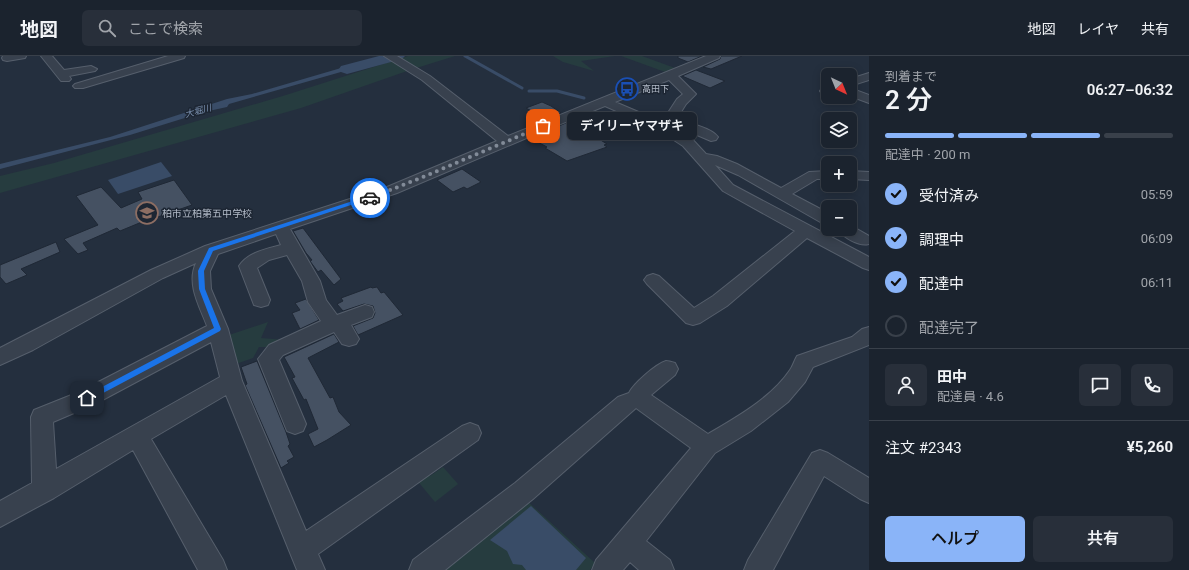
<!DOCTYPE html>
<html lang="ja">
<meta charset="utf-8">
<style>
:root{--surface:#1b232e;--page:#282f3a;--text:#f1f3f6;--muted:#a0a4aa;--line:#39404a;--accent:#8ab4f8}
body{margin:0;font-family:Roboto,"Noto Sans JP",sans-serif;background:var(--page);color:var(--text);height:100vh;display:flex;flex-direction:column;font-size:15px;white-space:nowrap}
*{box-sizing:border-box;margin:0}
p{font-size:13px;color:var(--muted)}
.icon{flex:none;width:22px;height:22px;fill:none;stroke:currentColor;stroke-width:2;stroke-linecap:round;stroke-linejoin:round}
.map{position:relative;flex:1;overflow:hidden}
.sheet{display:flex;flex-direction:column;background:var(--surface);width:320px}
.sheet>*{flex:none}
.needle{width:26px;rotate:137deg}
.buttons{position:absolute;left:821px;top:12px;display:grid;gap:8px}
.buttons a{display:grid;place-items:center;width:36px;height:36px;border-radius:6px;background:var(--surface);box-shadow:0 2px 10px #0003,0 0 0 1px var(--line);font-size:20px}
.pin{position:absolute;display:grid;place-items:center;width:34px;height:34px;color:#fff;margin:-17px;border-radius:8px;box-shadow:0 2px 6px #0006}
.courier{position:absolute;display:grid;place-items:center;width:40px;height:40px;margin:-20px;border:3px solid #1a73e8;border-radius:50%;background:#fff;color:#222;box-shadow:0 1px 5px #0007}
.bubble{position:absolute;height:28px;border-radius:6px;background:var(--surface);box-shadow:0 2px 10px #0003,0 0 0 1px var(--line);font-size:13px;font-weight:600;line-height:28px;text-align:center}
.summary em{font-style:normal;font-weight:600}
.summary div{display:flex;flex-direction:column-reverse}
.summary{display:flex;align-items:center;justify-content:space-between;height:68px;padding:0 16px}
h1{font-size:26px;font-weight:600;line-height:30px}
.bar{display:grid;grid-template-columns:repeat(4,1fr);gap:6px 4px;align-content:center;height:48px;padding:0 16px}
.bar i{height:5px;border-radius:3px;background:var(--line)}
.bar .selected{background:var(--accent)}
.bar p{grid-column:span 4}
.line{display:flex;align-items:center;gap:10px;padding:0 16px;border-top:1px solid var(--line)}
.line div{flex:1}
.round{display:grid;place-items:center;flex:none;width:42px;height:42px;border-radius:6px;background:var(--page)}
ol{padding:0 16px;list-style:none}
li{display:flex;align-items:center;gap:12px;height:44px}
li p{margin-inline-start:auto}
li .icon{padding:4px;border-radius:50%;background:var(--accent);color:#111;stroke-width:4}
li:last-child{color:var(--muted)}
li i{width:22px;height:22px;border:2px solid var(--line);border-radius:50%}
.primary-button{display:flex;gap:8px;margin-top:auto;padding:8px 16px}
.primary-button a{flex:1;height:46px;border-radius:6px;background:var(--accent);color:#111;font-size:16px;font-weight:600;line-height:46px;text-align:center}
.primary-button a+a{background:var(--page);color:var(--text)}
header{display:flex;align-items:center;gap:24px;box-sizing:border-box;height:56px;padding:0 20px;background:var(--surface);border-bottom:1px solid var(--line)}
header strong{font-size:19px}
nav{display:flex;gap:22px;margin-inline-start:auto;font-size:14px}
.search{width:280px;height:36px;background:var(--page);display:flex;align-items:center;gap:10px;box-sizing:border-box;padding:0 14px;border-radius:6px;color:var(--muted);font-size:15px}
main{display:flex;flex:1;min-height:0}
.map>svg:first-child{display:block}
</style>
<header>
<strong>地図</strong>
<div class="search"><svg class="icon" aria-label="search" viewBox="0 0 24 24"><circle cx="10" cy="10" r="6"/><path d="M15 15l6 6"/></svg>ここで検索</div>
<nav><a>地図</a><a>レイヤ</a><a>共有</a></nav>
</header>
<main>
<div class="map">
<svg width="869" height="514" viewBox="0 0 869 514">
<rect width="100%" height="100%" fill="#242f3e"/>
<g fill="#263c3f">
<path d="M408,0H455L410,14L301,52L0,137V120L54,107L286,39Z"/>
<path d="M553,0H615L581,5L594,15L563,6Z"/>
<path d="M621,0H642L675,12L665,16Z"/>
<path d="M268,266L261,282L285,284L269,291H259L253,302L236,308L226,280Z"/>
<path d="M443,411L458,428L435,446L415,422L425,415L430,420Z"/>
<path d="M525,443L595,507L590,514H439Z"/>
</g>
<g fill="#394c67">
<path d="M382,0L390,2L229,48L227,51L204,56L130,79L0,113V108L110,81L227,43L252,38Z"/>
<path d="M161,106L172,120L118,138L108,124Z"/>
<path d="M531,450L586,502L576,514H526L522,509L513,508L507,495L490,484Z"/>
</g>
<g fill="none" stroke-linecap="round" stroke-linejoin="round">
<g stroke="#394c67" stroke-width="3">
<path d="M465,0L522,32"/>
<path d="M529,35H557L584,42"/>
</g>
<path fill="#394c67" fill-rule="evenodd" d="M379,0H405L402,3L347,18L341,16L339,13L341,10Z"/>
</g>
<g fill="#455162" stroke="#1f2835">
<path d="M678,0H702L688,6L678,2Z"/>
<path d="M721,0H742L711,13L703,11L720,3Z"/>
<path d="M696,14L725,25L710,32L682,20Z"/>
<path d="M542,46L551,50L561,57L546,63L526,52Z"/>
<path d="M573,64L594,77L591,78L607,88L604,89L607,91L567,105L545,92L547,91L530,82Z"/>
<path d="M462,113L481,126L467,133L464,131L453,136L437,124Z"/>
<path d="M174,124L192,149L155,162L154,161L120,175L117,172L83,187L88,194L78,198L64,183L98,169L76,140L101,131L121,152L142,143L138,136Z"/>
<path d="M303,172L341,223L334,229L321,214L318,216L310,205L312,204L306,197L293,175Z"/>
<path d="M56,186L60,196L21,213L27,219L6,228L0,221V209Z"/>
<path d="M371,231L372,232L377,231L381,237L384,236L403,259L358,279L353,270L373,262L375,257L373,250L364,248L343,255L337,248L343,245L341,242Z"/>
<path d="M306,243L319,264L300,273L292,257L300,254L295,247Z"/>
<path d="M334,278L339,286L308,302L330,342L333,341L339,356L351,369L327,384L314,391L308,378L318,373L306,343L304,344L292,322L295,321L284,301Z"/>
<path d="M257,305L286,376L290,388L288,390L294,401L287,405L289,407L281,412L245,329L247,328L241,311Z"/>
</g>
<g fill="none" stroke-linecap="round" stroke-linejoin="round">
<g stroke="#565f6c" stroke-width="2">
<g id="minor">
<path d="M3,0H26L25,2L7,5L3,4L2,2Z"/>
<path d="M41,0H52L64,14L91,10L97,13L95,15L69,20L71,23L69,25H61Z"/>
<path d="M168,0H185L184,2L83,32H75L73,30L75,28Z"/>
<path d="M384,0H397L430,20L508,80L706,0H720L719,2L678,20L696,38L686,48L676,64C687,66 712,72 718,81L716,84L711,85L683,73L674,72L693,84L706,98L717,100L737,108L781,132L809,116L828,115V123H817L792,138L828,157V169L822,167L738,119L715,109L733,129L869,201V214L863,212L807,182L727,250L700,267L693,269L686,267L647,228L644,224L647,220L653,218L659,220L694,252L713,240L795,175L723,135L683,90L657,73L605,50L536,78L397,137L290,173L320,225L326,244L337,259L365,249L372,251L374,256L372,261L351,269L359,283L356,288L349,290L342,288L334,276L283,299L279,304L306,368L303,375L295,378L287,375L258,303L269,289L321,265L308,246L302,225L287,199L269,204L257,212L270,244L268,249L261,251L254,249L239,210C248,196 267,193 281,189L276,178L218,198L210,215L211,233L228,273L242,325L306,475L462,370L470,367L478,370L481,377L478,384L318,498L325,514H297L226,339L151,383L223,504L227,514H198L133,394L54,442L0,471V445L32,427L31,361L34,354L79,336L207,270C200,251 186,228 196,207L163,222L33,294L0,309V292L151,214L205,190L387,131L497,85L422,24ZM669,24L683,38L677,43L662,66L615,46ZM211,286L220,321L56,413L53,366L95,348Z"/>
<path d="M869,17V24L850,30V23Z"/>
<path d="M828,30V38H822L820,35L822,32Z"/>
<path d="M850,32L869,39V47L850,40Z"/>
<path d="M850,115L869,116V124L850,123Z"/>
<path d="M850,169L869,180V188C859,191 843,181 837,173H850Z"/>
<path d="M869,271V289L813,311L805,326L788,346L751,375L715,397L646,485L670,504L674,514H639L630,506L623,514H592L596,504L691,392L636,352L533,443L445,514H409L413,504L515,427L618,341L629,337C633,328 656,308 666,305C669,305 672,306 675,307L678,313L675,319L651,339L708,378C737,361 771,342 790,314C793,310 794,305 797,300L852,281L862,273Z"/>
<path d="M820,394L828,397L869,422V447L860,443L824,420L773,514H744L748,504L812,397Z"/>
</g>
</g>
<use href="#minor" fill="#38414e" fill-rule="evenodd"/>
</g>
<path fill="#1a73e8" d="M368,140L372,142L213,195L204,215L205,233L221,273L220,275L90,344H85V340L214,272L199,233L198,215L209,192Z"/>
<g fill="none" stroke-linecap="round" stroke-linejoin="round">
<path stroke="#828b98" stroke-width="4" stroke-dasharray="0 7.2" d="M370,142L423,121L543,70"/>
</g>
<defs>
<g id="bus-ring" transform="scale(1.15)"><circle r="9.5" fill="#1d2633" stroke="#1a4fb4" stroke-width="1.5"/><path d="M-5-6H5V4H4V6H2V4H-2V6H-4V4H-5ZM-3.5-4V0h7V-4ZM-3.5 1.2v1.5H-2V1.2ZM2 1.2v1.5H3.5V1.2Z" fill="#1a4fb4"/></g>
<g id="school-ring" transform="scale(1.15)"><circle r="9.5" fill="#1d2633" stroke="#8d6e63" stroke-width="1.5"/><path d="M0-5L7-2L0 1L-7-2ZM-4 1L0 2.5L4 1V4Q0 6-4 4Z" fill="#8d6e63"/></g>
</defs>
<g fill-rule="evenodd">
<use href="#bus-ring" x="627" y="33"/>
<use href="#school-ring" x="147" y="157"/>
</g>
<g text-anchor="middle" stroke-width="3" stroke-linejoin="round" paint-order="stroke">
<g font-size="9" fill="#b4bcc9" stroke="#1d2633" text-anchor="start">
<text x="642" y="36">高田下</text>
</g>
<g font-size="9" font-style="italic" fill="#7c92b1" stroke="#1d2633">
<text transform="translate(198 55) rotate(-15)" y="3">大堀川</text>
</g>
<g font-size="10" fill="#b4bcc9" stroke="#1d2633" text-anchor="start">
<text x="162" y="161">柏市立柏第五中学校</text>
</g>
</g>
</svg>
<div class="buttons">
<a><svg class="needle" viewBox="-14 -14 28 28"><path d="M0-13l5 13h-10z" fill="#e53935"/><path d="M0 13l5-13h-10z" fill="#a0a4aa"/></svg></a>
<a><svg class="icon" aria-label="layers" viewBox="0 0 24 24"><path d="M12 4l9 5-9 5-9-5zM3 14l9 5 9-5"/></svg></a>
<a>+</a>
<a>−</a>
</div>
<div class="pin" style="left:543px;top:70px;background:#ea580c"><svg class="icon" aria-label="bag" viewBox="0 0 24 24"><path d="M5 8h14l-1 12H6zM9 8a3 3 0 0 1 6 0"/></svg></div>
<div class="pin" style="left:87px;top:342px;background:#1f2937"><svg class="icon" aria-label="home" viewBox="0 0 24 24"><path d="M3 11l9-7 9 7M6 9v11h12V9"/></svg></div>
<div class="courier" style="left:370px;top:142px"><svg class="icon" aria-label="car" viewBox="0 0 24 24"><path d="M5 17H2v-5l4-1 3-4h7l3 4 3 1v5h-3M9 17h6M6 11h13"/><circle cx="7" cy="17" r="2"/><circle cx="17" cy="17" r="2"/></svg></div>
<div class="bubble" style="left:567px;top:56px;width:130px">デイリーヤマザキ</div>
</div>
<section class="sheet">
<div class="summary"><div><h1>2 分</h1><p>到着まで</p></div><em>06:27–06:32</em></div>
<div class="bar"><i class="selected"></i><i class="selected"></i><i class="selected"></i><i></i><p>配達中 · 200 m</p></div>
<ol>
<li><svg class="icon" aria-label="check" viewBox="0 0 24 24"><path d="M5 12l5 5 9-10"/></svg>受付済み<p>05:59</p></li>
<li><svg class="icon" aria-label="check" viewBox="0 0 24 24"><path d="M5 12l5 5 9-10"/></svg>調理中<p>06:09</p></li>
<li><svg class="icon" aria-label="check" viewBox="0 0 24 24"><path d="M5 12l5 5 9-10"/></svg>配達中<p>06:11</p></li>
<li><i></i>配達完了</li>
</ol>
<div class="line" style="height:72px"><a class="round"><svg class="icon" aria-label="person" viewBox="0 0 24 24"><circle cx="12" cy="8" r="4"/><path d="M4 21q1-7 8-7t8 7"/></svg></a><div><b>田中</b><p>配達員 · 4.6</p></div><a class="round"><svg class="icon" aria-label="chat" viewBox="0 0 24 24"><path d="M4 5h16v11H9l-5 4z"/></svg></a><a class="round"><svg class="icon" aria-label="phone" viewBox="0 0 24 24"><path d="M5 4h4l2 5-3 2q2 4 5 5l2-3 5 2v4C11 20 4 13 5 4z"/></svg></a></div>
<div class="line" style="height:52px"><div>注文 #2343</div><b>¥5,260</b></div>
<div class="primary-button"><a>ヘルプ</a><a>共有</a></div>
</section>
</main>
